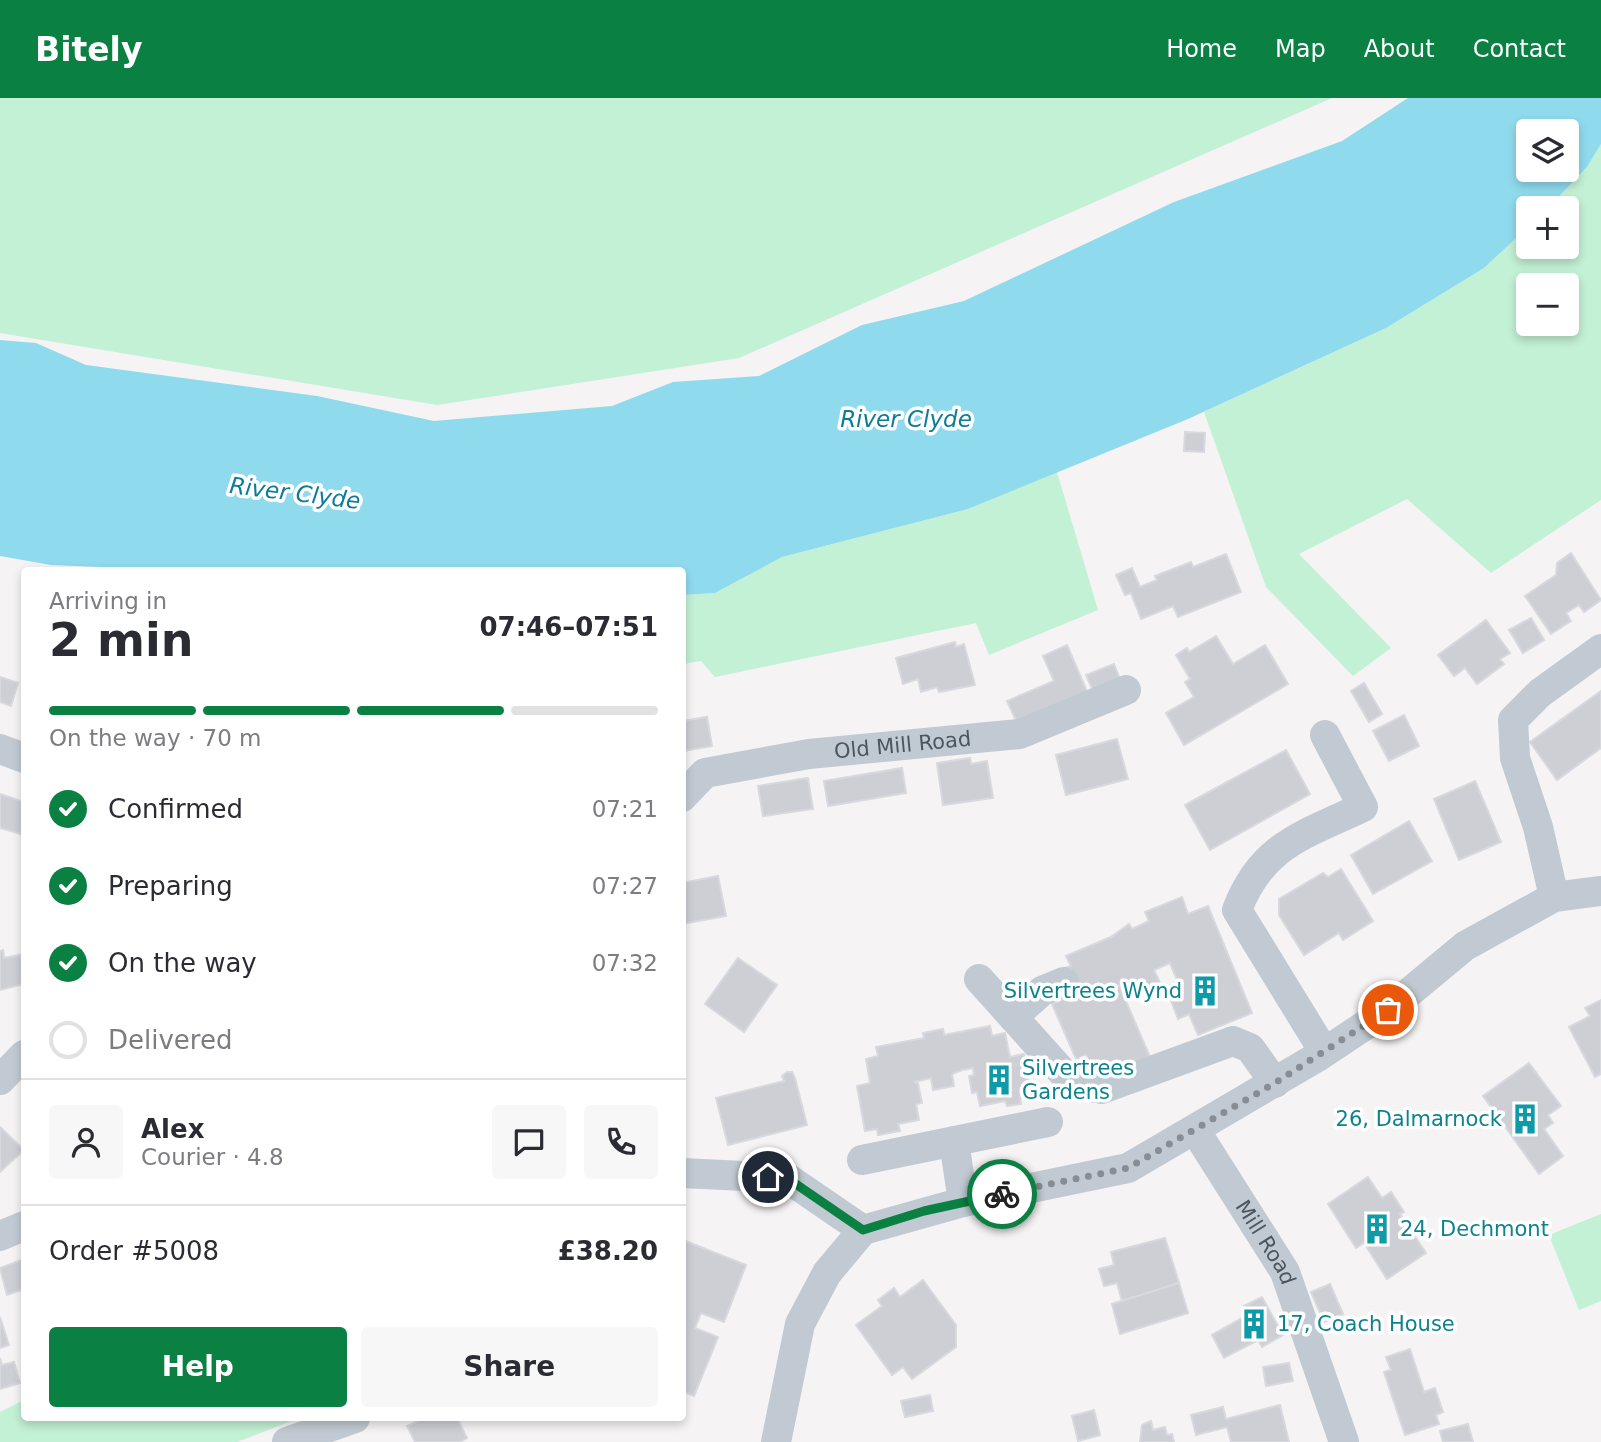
<!DOCTYPE html>
<meta charset="utf-8">
<style>
:root{--surface:#fff;--page:#f7f7f7;--text:#2b2b33;--muted:#7c7c81;--line:#e1e1e2;--accent:#0b8043}
body{margin:0;font-family:"DejaVu Sans",sans-serif;background:var(--page);color:var(--text);height:100vh;display:flex;flex-direction:column;font-size:26px;white-space:nowrap}
*{box-sizing:border-box;margin:0}
p{font-size:23px;color:var(--muted)}
.icon{flex:none;width:38px;height:38px;fill:none;stroke:currentColor;stroke-width:2;stroke-linecap:round;stroke-linejoin:round}
.map{position:relative;flex:1;overflow:hidden}
.side{position:absolute;left:21px;top:469px;width:665px;height:854px;display:flex;flex-direction:column;background:var(--surface);border-radius:7px;box-shadow:0 4px 10px #0003}
.side>*{flex:none}
.controls{position:absolute;left:1516px;top:21px;display:grid;gap:14px}
.controls a{display:grid;place-items:center;width:63px;height:63px;border-radius:7px;background:var(--surface);box-shadow:0 4px 10px #0003;font-size:35px}
.pin{position:absolute;display:grid;place-items:center;width:60px;height:60px;color:#fff;margin:-30px;border:4px solid #fff;border-radius:50%;box-shadow:0 2px 7px #0007}
.courier{position:absolute;display:grid;place-items:center;width:70px;height:70px;margin:-35px;border:5px solid #0b8043;border-radius:50%;background:#fff;color:#222;box-shadow:0 2px 9px #0007}
.head em{font-style:normal;font-weight:600}
.head div{display:flex;flex-direction:column-reverse}
.head{display:flex;align-items:center;justify-content:space-between;height:119px;padding:0 28px}
h1{font-size:46px;font-weight:600;line-height:52px}
.bar{display:grid;grid-template-columns:repeat(4,1fr);gap:10px 7px;align-content:center;height:84px;padding:0 28px}
.bar i{height:9px;border-radius:5px;background:var(--line)}
.bar .selected{background:var(--accent)}
.bar p{grid-column:span 4}
.line{display:flex;align-items:center;gap:18px;padding:0 28px;border-top:2px solid var(--line)}
.line div{flex:1}
.round{display:grid;place-items:center;flex:none;width:74px;height:74px;border-radius:7px;background:var(--page)}
ol{padding:0 28px;list-style:none}
li{display:flex;align-items:center;gap:21px;height:77px}
li p{margin-inline-start:auto}
li .icon{padding:7px;border-radius:50%;background:var(--accent);color:#fff;stroke-width:4}
li:last-child{color:var(--muted)}
li i{width:38px;height:38px;border:4px solid var(--line);border-radius:50%}
.button{display:flex;gap:14px;margin-top:auto;padding:14px 28px}
.button a{flex:1;height:80px;border-radius:7px;background:var(--accent);color:#fff;font-size:28px;font-weight:600;line-height:80px;text-align:center}
.button a+a{background:var(--page);color:var(--text)}
header{display:flex;align-items:center;gap:42px;box-sizing:border-box;height:98px;padding:0 35px;background:var(--accent);color:#fff}
header strong{font-size:33px}
nav{display:flex;gap:38px;margin-inline-start:auto;font-size:24px}
.map>svg:first-child{display:block}
</style>
<header>
<strong>Bitely</strong>
<nav><a>Home</a><a>Map</a><a>About</a><a>Contact</a></nav>
</header>
<div class="map">
<svg width="1601" height="1344" viewBox="0 0 1601 1344">
<rect width="100%" height="100%" fill="#f5f3f3"/>
<g fill="#c3f1d5" fill-rule="evenodd">
<path d="M0,0H1332L739,260L437,307L0,235Z"/>
<path d="M1601,46V402L1491,475L1407,401L1299,456L1391,550L1353,578L1266,489L1204,314L1386,230L1484,170L1528,129V149H1566V110H1548L1587,69ZM1528,187H1566V226H1528Z"/>
<path d="M1057,374L1098,512L989,557L976,525L715,579L701,563L683,566V497L715,495L782,459L968,411Z"/>
<path d="M1601,1116V1203L1579,1212L1549,1137Z"/>
<path d="M24,1302V1320H299L237,1344H0V1314Z"/>
</g>
<path fill="#90daee" fill-rule="evenodd" d="M1408,0H1601V46L1587,69L1548,110H1528V129L1484,170L1386,230L1188,321L968,411L782,459L715,495L683,497L682,472H176L51,467L0,458V242L36,245L86,267L317,298L434,323L612,308L673,284L759,278L862,227L964,203L1174,104L1342,43ZM1528,33H1566V72H1528Z"/>
<g fill="#cdcfd5" stroke="#d7d9de" stroke-width="2">
<path d="M1185,334L1205,335L1204,354L1184,353Z"/>
<path d="M1571,455L1601,502L1584,514L1579,507L1566,515L1571,523L1551,536L1525,498L1556,477L1557,465Z"/>
<path d="M1226,456L1241,494L1178,519L1173,508L1141,521L1131,495L1125,497L1116,477L1132,470L1140,489L1157,482L1155,478L1191,464L1193,469Z"/>
<path d="M1531,520L1544,542L1523,555L1509,532Z"/>
<path d="M1486,522L1510,555L1500,561L1504,566L1477,586L1465,570L1454,578L1438,557Z"/>
<path d="M1216,538L1233,566L1265,547L1288,586L1184,647L1166,615L1194,599L1185,584L1190,581L1176,557L1187,550L1189,554Z"/>
<path d="M955,544L956,549L964,546L975,587L939,594L937,589L921,594L918,581L903,586L896,560Z"/>
<path d="M1067,547L1089,598L1019,629L1007,603L1054,583L1043,558Z"/>
<path d="M1114,566L1121,584L1094,595L1086,577Z"/>
<path d="M0,579L18,585L11,608L0,604Z"/>
<path d="M1364,585L1382,616L1369,624L1351,593Z"/>
<path d="M1601,593V650L1557,682L1530,644Z"/>
<path d="M1404,617L1419,648L1389,663L1373,633Z"/>
<path d="M707,619L712,648L684,653L682,623Z"/>
<path d="M1117,641L1128,681L1066,697L1056,657Z"/>
<path d="M1286,652L1310,696L1210,752L1185,707Z"/>
<path d="M970,660L971,666L987,663L993,700L943,707L937,665Z"/>
<path d="M902,670L906,695L828,708L824,683Z"/>
<path d="M808,680L813,711L763,718L758,688Z"/>
<path d="M1475,683L1501,744L1459,762L1434,701Z"/>
<path d="M0,696L24,704V737L0,730Z"/>
<path d="M1409,723L1432,763L1373,796L1351,757Z"/>
<path d="M1341,771L1373,823L1343,842L1339,835L1304,857L1279,817V801L1323,775L1328,779Z"/>
<path d="M718,778L726,818L682,826V785Z"/>
<path d="M1182,799L1188,816L1208,808L1252,915L1198,937L1189,916L1178,921L1166,889L1178,884L1170,865L1154,872L1160,885L1129,897L1124,885L1119,887L1150,959L1096,981L1086,957L1076,961L1052,906L1070,898L1059,872L1071,868L1066,858L1111,839L1129,826L1132,831L1149,823L1145,814Z"/>
<path d="M3,852L4,860L24,856V886L0,892V853Z"/>
<path d="M738,860L777,887L744,934L705,906Z"/>
<path d="M1601,902V976L1595,979L1569,929L1590,918L1585,910Z"/>
<path d="M990,928L992,938L1005,935L1010,959L1024,956L1032,997L1020,999L1021,1006L1007,1008L1005,1003L980,1008L977,994L972,995L969,978L974,977L973,970L962,972L952,976L954,988L933,992L931,980L914,984L918,985L922,1005L916,1006L919,1022L898,1026L900,1033L878,1037L877,1031L865,1033L857,988L870,985L866,961L878,958L876,949L924,940L923,935L943,931L944,937Z"/>
<path d="M1529,965L1561,1008L1548,1017L1553,1025L1544,1031L1563,1058L1539,1076L1483,998Z"/>
<path d="M787,974H792L795,980L807,1027L728,1047L716,1000L784,983L782,978Z"/>
<path d="M0,1029L24,1052L0,1074Z"/>
<path d="M1368,1079L1382,1100L1391,1094L1404,1114L1400,1116L1426,1155L1387,1181L1364,1145L1356,1150L1328,1106Z"/>
<path d="M1165,1140L1179,1185L1122,1203L1117,1185L1104,1188L1099,1171L1114,1167L1111,1154Z"/>
<path d="M683,1142L746,1167L724,1224L701,1215L695,1230L718,1239L694,1298L682,1293Z"/>
<path d="M24,1161V1191L7,1197L0,1170Z"/>
<path d="M923,1182L956,1227V1249L912,1281L903,1269L892,1277L856,1227L882,1208L878,1202L894,1190L900,1199Z"/>
<path d="M1179,1185L1188,1215L1120,1236L1112,1206Z"/>
<path d="M1330,1186L1343,1216L1324,1224L1311,1194Z"/>
<path d="M1262,1199L1283,1237L1262,1249L1258,1242L1224,1260L1212,1237L1249,1216L1244,1208Z"/>
<path d="M0,1219L9,1247L0,1250Z"/>
<path d="M1410,1251L1424,1294L1435,1290L1443,1314L1436,1317L1439,1326L1405,1337L1384,1274L1391,1272L1386,1259Z"/>
<path d="M0,1260L2,1267L14,1264L20,1285L0,1291Z"/>
<path d="M1289,1265L1293,1283L1266,1288L1263,1269Z"/>
<path d="M930,1297L933,1313L905,1319L901,1303Z"/>
<path d="M1280,1307L1289,1344H1231L1227,1329L1196,1337L1191,1317L1223,1309L1226,1321Z"/>
<path d="M1094,1312L1100,1337L1078,1343L1072,1318Z"/>
<path d="M425,1320H457L467,1340L460,1344H415L407,1328Z"/>
<path d="M1151,1323L1153,1332L1165,1329L1167,1337L1172,1336L1174,1344H1140L1142,1327Z"/>
<path d="M1468,1326L1473,1344H1443L1440,1333Z"/>
</g>
<g fill="none" stroke-linecap="round" stroke-linejoin="round">
<g stroke="#c1cad2" stroke-width="30">
<path d="M0,651L24,660"/>
<path id="s1" d="M682,699L705,675L809,656L1020,636L1126,592"/>
<path d="M1554,799L1538,729L1515,660L1513,622L1540,595L1601,551"/>
<path d="M979,881L1073,986L1102,991L1233,943L1250,950L1275,985"/>
<path d="M1013,919L1042,893L1064,884"/>
<path d="M1323,952L1237,812C1262,746 1305,737 1363,709L1325,637"/>
<path d="M0,982L24,957"/>
<path id="s2" d="M1195,1032L1285,1174L1344,1344"/>
<path d="M954,1043L963,1104"/>
<path d="M862,1062L1048,1024"/>
<path d="M682,1075L787,1080L863,1132"/>
<path d="M0,1138L24,1128"/>
<path d="M287,1344L355,1320"/>
<path d="M776,1344L800,1226L827,1175L863,1132L963,1104L1128,1070L1319,958L1388,912L1465,848L1554,799L1601,793"/>
</g>
</g>
<g fill="none" stroke-linecap="round" stroke-linejoin="round">
<path stroke="#868d94" stroke-width="7" stroke-dasharray="0 12.6" d="M1002,1096L1128,1070L1275,985L1388,912"/>
<path stroke="#0b8043" stroke-width="9" d="M768,1079L787,1080L863,1132L924,1113L1002,1096"/>
</g>
<defs>
<g id="building-bare" transform="scale(2.415)"><path d="M-4-6H4V6H1V3H-1V6H-4ZM-2.5-4.3h1.7v1.8h-1.7ZM.8-4.3h1.7v1.8H.8ZM-2.5-1h1.7V.8h-1.7ZM.8-1h1.7V.8H.8Z" fill="#0f9aa8" stroke="#fff" stroke-width="2.5" paint-order="stroke"/></g>
</defs>
<g fill-rule="evenodd">
<use href="#building-bare" x="1205" y="893"/>
<use href="#building-bare" x="999" y="982"/>
<use href="#building-bare" x="1525" y="1021"/>
<use href="#building-bare" x="1377" y="1131"/>
<use href="#building-bare" x="1254" y="1226"/>
</g>
<g text-anchor="middle" stroke-width="7" stroke-linejoin="round" paint-order="stroke">
<g font-size="21" fill="#4a5661" stroke="#fff">
<text dy="7" stroke="none"><textPath href="#s1" startOffset="233">Old Mill Road</textPath></text>
<text dy="7" stroke="none"><textPath href="#s2" startOffset="133">Mill Road</textPath></text>
</g>
<g font-size="21" fill="#0d838f" stroke="#fff" text-anchor="start">
<text x="1182" y="900" text-anchor="end">Silvertrees Wynd</text>
<text x="1022" y="977">Silvertrees<tspan x="1022" dy="24">Gardens</tspan></text>
<text x="1502" y="1028" text-anchor="end">26, Dalmarnock</text>
<text x="1400" y="1138">24, Dechmont</text>
<text x="1277" y="1233">17, Coach House</text>
</g>
<g font-size="23" font-style="italic" fill="#0c7c9b" stroke="#fff">
<text x="906" y="329">River Clyde</text>
<text transform="translate(295 395) rotate(7)" y="8">River Clyde</text>
</g>
</g>
</svg>
<div class="controls">
<a><svg class="icon" aria-label="layers" viewBox="0 0 24 24"><path d="M12 4l9 5-9 5-9-5zM3 14l9 5 9-5"/></svg></a>
<a>+</a>
<a>−</a>
</div>
<div class="pin" style="left:1388px;top:912px;background:#ea580c"><svg class="icon" aria-label="bag" viewBox="0 0 24 24"><path d="M5 8h14l-1 12H6zM9 8a3 3 0 0 1 6 0"/></svg></div>
<div class="pin" style="left:768px;top:1079px;background:#1f2937"><svg class="icon" aria-label="home" viewBox="0 0 24 24"><path d="M3 11l9-7 9 7M6 9v11h12V9"/></svg></div>
<div class="courier" style="left:1002px;top:1096px"><svg class="icon" aria-label="bike" viewBox="0 0 24 24"><circle cx="6" cy="16" r="4"/><circle cx="18" cy="16" r="4"/><path d="M6 16l4-8h5l3 8M10 8l3 8H6M13 5h3"/></svg></div>
<section class="side">
<div class="head"><div><h1>2 min</h1><p>Arriving in</p></div><em>07:46–07:51</em></div>
<div class="bar"><i class="selected"></i><i class="selected"></i><i class="selected"></i><i></i><p>On the way · 70 m</p></div>
<ol>
<li><svg class="icon" aria-label="check" viewBox="0 0 24 24"><path d="M5 12l5 5 9-10"/></svg>Confirmed<p>07:21</p></li>
<li><svg class="icon" aria-label="check" viewBox="0 0 24 24"><path d="M5 12l5 5 9-10"/></svg>Preparing<p>07:27</p></li>
<li><svg class="icon" aria-label="check" viewBox="0 0 24 24"><path d="M5 12l5 5 9-10"/></svg>On the way<p>07:32</p></li>
<li><i></i>Delivered</li>
</ol>
<div class="line" style="height:126px"><a class="round"><svg class="icon" aria-label="person" viewBox="0 0 24 24"><circle cx="12" cy="8" r="4"/><path d="M4 21q1-7 8-7t8 7"/></svg></a><div><b>Alex</b><p>Courier · 4.8</p></div><a class="round"><svg class="icon" aria-label="chat" viewBox="0 0 24 24"><path d="M4 5h16v11H9l-5 4z"/></svg></a><a class="round"><svg class="icon" aria-label="phone" viewBox="0 0 24 24"><path d="M5 4h4l2 5-3 2q2 4 5 5l2-3 5 2v4C11 20 4 13 5 4z"/></svg></a></div>
<div class="line" style="height:91px"><div>Order #5008</div><b>£38.20</b></div>
<div class="button"><a>Help</a><a>Share</a></div>
</section>
</div>
